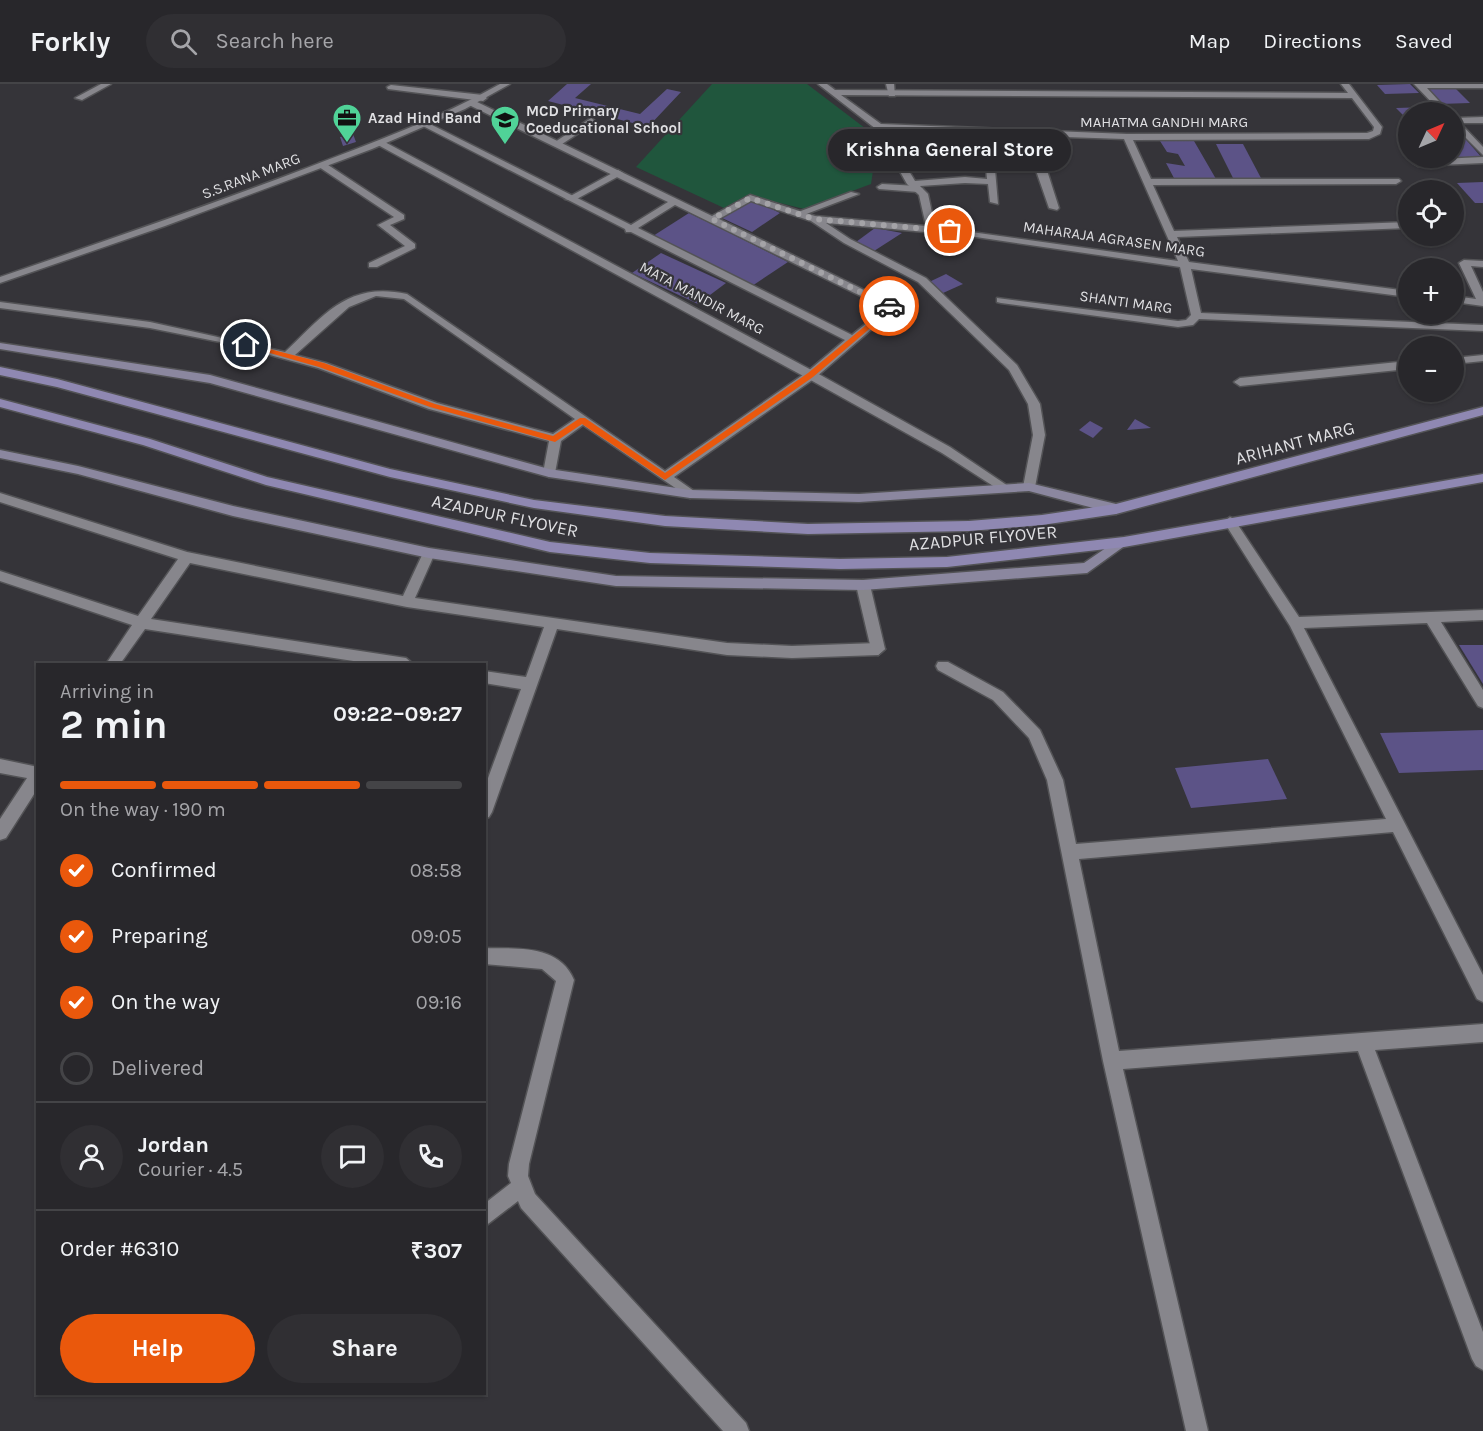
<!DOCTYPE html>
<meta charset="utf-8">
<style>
:root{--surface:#28272b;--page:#302f33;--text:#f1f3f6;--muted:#a5a5a9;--line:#444447;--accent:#ea580c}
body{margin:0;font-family:Karla,sans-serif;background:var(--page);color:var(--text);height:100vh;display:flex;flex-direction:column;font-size:22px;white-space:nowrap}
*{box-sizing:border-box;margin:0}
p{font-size:20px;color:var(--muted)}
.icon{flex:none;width:33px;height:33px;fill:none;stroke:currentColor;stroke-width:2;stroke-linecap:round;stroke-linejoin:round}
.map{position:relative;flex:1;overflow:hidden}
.details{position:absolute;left:36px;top:579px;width:450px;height:732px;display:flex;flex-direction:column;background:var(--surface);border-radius:0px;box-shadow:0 2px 4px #0004,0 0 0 2px var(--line)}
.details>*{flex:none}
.needle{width:39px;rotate:46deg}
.controls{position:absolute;left:1398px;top:18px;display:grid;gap:12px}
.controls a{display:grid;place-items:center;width:66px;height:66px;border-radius:50%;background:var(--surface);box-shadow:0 2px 4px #0004,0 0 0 2px var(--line);font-size:30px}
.pin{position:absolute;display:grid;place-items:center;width:51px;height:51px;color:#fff;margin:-26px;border:3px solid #fff;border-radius:50%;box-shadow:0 2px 6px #0007}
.courier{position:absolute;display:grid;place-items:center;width:60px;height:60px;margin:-30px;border:4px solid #ea580c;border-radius:50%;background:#fff;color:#222;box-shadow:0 2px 8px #0007}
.bubble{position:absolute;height:42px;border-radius:21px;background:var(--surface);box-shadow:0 2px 4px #0004,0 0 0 2px var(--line);font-size:20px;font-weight:700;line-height:42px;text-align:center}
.overview em{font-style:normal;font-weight:700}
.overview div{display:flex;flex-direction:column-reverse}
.overview{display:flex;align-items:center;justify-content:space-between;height:102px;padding:0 24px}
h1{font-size:39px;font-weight:700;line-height:45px}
.bar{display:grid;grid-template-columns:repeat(4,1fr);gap:9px 6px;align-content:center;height:72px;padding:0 24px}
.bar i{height:8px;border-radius:4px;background:var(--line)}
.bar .active{background:var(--accent)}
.bar p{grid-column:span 4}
.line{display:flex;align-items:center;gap:15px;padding:0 24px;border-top:2px solid var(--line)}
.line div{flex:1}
.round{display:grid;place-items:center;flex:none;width:63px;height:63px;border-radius:32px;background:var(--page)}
ol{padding:0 24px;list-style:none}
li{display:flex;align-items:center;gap:18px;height:66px}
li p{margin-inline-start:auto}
li .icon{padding:6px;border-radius:50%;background:var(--accent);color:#fff;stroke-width:4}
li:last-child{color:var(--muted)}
li i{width:33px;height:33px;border:3px solid var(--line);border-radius:50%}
.action{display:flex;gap:12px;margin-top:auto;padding:12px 24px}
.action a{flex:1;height:69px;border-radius:36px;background:var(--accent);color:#fff;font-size:24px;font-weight:700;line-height:69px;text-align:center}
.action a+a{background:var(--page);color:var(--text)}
header{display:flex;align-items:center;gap:36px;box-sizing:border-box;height:84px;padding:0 30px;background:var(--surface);border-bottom:2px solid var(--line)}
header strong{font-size:28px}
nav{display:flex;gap:33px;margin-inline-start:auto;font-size:21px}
.search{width:420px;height:54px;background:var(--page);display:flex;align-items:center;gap:15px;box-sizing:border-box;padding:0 21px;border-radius:33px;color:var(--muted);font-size:22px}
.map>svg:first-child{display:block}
</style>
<header>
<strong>Forkly</strong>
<div class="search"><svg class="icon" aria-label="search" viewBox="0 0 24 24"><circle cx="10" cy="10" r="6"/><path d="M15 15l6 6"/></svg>Search here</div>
<nav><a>Map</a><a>Directions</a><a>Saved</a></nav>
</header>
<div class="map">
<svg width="1483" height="1347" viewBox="0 0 1483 1347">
<rect width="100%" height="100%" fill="#353439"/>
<path fill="#20563d" d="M712,0H807L878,54L871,100L804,125L748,111L724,124L636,83Z"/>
<g fill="#5c5387">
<path d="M567,0H591L575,14L640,30L667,5L681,8L648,43L548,17Z"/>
<path d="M1410,0L1419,9L1385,10L1377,1Z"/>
<path d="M1454,3L1470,19L1439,20L1424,4Z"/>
<path d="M1429,23L1436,28H1408V33H1405L1396,24Z"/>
<path d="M353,50L356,58L343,62L340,53Z"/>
<path d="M1454,50H1461L1483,75L1434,76L1432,74H1454Z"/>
<path d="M1160,57H1194L1216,95L1175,96L1166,79L1185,82L1178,70L1167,68Z"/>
<path d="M1216,60H1243L1262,96H1234Z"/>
<path d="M1483,98V119H1475L1457,99Z"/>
<path d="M751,115L780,129L752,148L722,134Z"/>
<path d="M689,129L730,149L788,178L752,202L653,152Z"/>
<path d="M875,144L902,149L874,167L856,158Z"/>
<path d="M661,169L726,199L698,220L632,189Z"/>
<path d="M946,190L963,200L943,209L929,198Z"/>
<path d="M1135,335L1151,344L1127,346Z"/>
<path d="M1090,337L1103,344L1093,354L1079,346Z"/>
<path d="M1459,561H1483V600Z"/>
<path d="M1483,646V686L1399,689L1380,649Z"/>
<path d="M1268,675L1287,715L1191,724L1175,684Z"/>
</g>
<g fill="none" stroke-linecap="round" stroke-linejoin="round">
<g stroke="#535356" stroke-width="3">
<g id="service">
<path d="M101,0H111L82,16L75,14Z"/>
<path d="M886,0H894L895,12H889Z"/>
<path d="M391,1L483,11L487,14L483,17L388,5L387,3Z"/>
<path d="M591,34L595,37L594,39L559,62L552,60Z"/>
<path d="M381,56L815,288L950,363L1011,404L1009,407H1001L942,369L807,294L378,61L377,59Z"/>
<path d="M1483,73V79L1418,82L1413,79L1418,76Z"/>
<path d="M618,86L623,89L621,91L573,117L565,115Z"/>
<path d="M882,100L918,102L923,105L918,108L879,105L877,103Z"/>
<path d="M851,108L859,110L801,132L793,130Z"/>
<path d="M0,409L187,468L403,512L423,469L429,464L435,469L415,514L727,559L792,562L878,559L885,565L878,571L792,574L727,571L557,545L492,728L489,733L484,735V705L521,605L484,599V587L526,593L544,543L407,523L190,479L151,535L406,574L413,580H373L145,545L120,580H106L132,541L0,497V487L138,532L178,475L0,418Z"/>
<path d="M0,675L38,683V704L6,754L0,756V735L27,694L0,689Z"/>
<path d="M484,864C517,865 559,860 574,896L529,1080L528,1092L535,1110L746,1339L749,1347H723L521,1124L518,1117L484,1143V1120L511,1099L508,1092L509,1080L556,897L542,885L484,880Z"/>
</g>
</g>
<g stroke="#535356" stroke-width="3">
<g id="minor">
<path d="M818,0H827L835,6L1348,9L1341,0H1349L1382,43L1380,50L1369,55L1133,56L1151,95H1399L1401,97L1396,100L1153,101L1174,147L1408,138V144L1177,153L1189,178L1408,207V213L1191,185L1201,229L1483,241V247L1199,235L1193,241L1178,243L1001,219L997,218V214L1178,237L1186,236L1191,231L1180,183L969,152L826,139L850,155L926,194L1017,281L1040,320L1045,351L1035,403L1029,407L1023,403L1033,351L1028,320L1009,286L918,198L844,159L811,137L751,117L719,135L891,219L900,211L909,213L815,294L674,393L694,407L696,410L690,414L583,341L561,357L555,389L549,393L543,389L549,357L429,325L318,284L225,259L150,244L0,224V218L150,238L285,268C324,231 348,197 407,210L665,387L807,288L845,256L631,148H626L625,145L419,40L426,38L631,141L668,118L469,21V17H475L712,132L750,111L815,132L926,142L919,111L907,100L876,45ZM841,11L1352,14L1374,43L1373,47L1367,49L1127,50L881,40ZM885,46L1027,52L1031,69L897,66ZM1036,52L1124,55L1178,177L935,143L928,110L920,102L965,99L988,100L990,118L998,120L994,74L1032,75L1049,124L1057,126L1059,124ZM900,72L985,74L987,95L965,93L915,97ZM675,121L885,224L852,251L638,144ZM376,212L404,215L575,335L553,350L437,319L326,279L295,271L349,223Z"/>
<path d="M1414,0H1483V4H1427L1449,28H1441Z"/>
<path d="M1483,33V39H1460L1483,63V71L1454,42V34Z"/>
<path d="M319,79H325L404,131V135L390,141L415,160V164L377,183H369V179L405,162L378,141L394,133L319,83Z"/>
<path d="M1464,176L1483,177V183L1471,182L1483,208V222L1454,218V212L1476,215L1459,179Z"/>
<path d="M1483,271V277L1454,280V274Z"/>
<path d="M1408,277V285L1240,302L1234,298L1240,294Z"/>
<path d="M1230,433L1234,435L1299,533L1483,526V536L1441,538L1483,606V624L1478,622L1427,539L1304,544L1483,891V918L1477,915L1393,748L1079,775L1119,967L1483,940V958L1375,966L1483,1248V1286L1476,1282L1472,1275L1358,967L1123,985L1208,1347H1186L1103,977L1047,696L1029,654L993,616L938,586L936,582L938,578H948L1003,608L1040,646L1063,696L1076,760L1386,735L1290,542L1224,438Z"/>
<path d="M863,496L870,501L885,565L878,571L871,565L856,501Z"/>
</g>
</g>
<g stroke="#535356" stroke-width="3">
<path id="tertiary" d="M500,0H510L465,25L372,65L165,142L0,199V193C102,158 204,123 304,85C371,59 438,35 500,0Z"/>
</g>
<g stroke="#535356" stroke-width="3">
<g id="secondary">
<path d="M0,259L210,291L549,385L690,406L859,410L1029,399L1116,420L1122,425L1116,430L1029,407L859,418L690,414L549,393L210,299L0,265Z"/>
<path d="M0,366L78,382L233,422L429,464L616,492L863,496L1084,479L1119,455H1129L1130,458L1087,489L863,506L616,502L429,474L233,432L78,390L0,374Z"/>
</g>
</g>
<g stroke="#535356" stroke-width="3">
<g id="primary">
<path d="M0,283L57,295L390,385L534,416L665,432L808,440L969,437L1042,431L1116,420L1483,323V331L1116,430L1042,441L969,447L808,450L665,442L534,424L390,393L57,303L0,291Z"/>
<path d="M0,315L150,355L267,393L550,458L650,469L840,475L947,473L1124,453L1483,390V398L1124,463L947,483L840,485L650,479L550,468L266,401L143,361L0,323Z"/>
</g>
</g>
<use href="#service" fill="#87868c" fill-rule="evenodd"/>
<use href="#minor" fill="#87868c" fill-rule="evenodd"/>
<use href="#tertiary" fill="#87868c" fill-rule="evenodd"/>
<use href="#secondary" fill="#8b879f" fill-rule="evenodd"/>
<use href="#primary" fill="#8f88b2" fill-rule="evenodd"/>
</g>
<path fill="#ea580c" d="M886,220L895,223L813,293L665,396L582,340L555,358L430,323L319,283L242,261L246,259L324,279L435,320L553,352L580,334H585L665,389L808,289L887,224Z"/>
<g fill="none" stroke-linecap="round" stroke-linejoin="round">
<path stroke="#a4a3a7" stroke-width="6" stroke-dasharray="0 10.8" d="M889,222L712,135L750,114L814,135L950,147"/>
</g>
<defs>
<g id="office-pin" transform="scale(1.5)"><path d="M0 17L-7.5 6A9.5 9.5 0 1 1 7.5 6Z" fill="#50d398" stroke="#353439"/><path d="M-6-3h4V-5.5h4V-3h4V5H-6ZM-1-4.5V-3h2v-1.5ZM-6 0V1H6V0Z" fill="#111"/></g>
<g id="school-pin" transform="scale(1.5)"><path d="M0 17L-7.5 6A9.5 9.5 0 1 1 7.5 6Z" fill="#50d398" stroke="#353439"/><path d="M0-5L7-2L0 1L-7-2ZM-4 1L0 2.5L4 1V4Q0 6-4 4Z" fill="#111"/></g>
</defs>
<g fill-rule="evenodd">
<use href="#office-pin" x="347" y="34"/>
<use href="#school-pin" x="505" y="36"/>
</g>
<g text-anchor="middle" stroke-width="4.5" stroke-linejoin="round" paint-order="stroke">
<g font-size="15" font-weight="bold" fill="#dfdfe2" stroke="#353439" text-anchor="start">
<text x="526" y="32">MCD Primary<tspan x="526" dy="17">Coeducational School</tspan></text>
<text x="368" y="39">Azad Hind Band</text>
</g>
<g font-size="15" fill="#dfdfe2" stroke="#353439">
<text x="1164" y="43">MAHATMA GANDHI MARG</text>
<text transform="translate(251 92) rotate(-21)" y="5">S.S.RANA MARG</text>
<text transform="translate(1114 155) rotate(8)" y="5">MAHARAJA AGRASEN MARG</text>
<text transform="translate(702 214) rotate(28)" y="5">MATA MANDIR MARG</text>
<text transform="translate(1126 218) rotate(8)" y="5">SHANTI MARG</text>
</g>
<g font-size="18" fill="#dfdfe2" stroke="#353439">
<text transform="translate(1295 359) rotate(-15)" y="6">ARIHANT MARG</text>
<text transform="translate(505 432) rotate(12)" y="6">AZADPUR FLYOVER</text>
<text transform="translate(983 454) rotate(-5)" y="6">AZADPUR FLYOVER</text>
</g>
</g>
</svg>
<div class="controls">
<a><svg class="needle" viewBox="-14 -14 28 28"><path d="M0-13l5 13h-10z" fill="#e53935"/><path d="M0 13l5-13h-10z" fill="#a5a5a9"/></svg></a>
<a><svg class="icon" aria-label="locate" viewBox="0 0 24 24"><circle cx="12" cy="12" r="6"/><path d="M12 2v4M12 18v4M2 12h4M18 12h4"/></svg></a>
<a>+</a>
<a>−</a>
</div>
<div class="pin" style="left:950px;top:147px;background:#ea580c"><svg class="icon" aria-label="bag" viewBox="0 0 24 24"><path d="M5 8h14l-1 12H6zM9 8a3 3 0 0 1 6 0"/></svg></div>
<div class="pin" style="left:246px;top:261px;background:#1f2937"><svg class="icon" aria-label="home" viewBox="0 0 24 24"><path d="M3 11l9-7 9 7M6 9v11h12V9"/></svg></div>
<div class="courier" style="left:889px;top:222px"><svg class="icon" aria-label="car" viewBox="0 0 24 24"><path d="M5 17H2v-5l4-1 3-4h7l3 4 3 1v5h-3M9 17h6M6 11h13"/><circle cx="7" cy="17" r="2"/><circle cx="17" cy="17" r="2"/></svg></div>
<div class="bubble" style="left:828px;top:45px;width:243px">Krishna General Store</div>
<section class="details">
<div class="overview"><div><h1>2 min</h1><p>Arriving in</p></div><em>09:22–09:27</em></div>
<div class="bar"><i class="active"></i><i class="active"></i><i class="active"></i><i></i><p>On the way · 190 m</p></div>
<ol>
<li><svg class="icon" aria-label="check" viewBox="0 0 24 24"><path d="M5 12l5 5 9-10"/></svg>Confirmed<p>08:58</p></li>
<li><svg class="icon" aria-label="check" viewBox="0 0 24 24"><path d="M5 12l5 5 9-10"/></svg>Preparing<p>09:05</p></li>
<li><svg class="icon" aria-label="check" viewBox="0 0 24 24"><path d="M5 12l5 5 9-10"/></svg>On the way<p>09:16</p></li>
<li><i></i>Delivered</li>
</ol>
<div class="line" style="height:108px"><a class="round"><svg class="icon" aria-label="person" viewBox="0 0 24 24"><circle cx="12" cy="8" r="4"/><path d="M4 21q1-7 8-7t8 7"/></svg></a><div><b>Jordan</b><p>Courier · 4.5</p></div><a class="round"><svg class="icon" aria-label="chat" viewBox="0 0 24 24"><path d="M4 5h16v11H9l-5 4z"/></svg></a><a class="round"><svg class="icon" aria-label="phone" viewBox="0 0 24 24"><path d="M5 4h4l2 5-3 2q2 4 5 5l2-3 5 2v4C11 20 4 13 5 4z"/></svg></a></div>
<div class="line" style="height:78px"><div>Order #6310</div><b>₹307</b></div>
<div class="action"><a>Help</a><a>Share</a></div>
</section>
</div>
